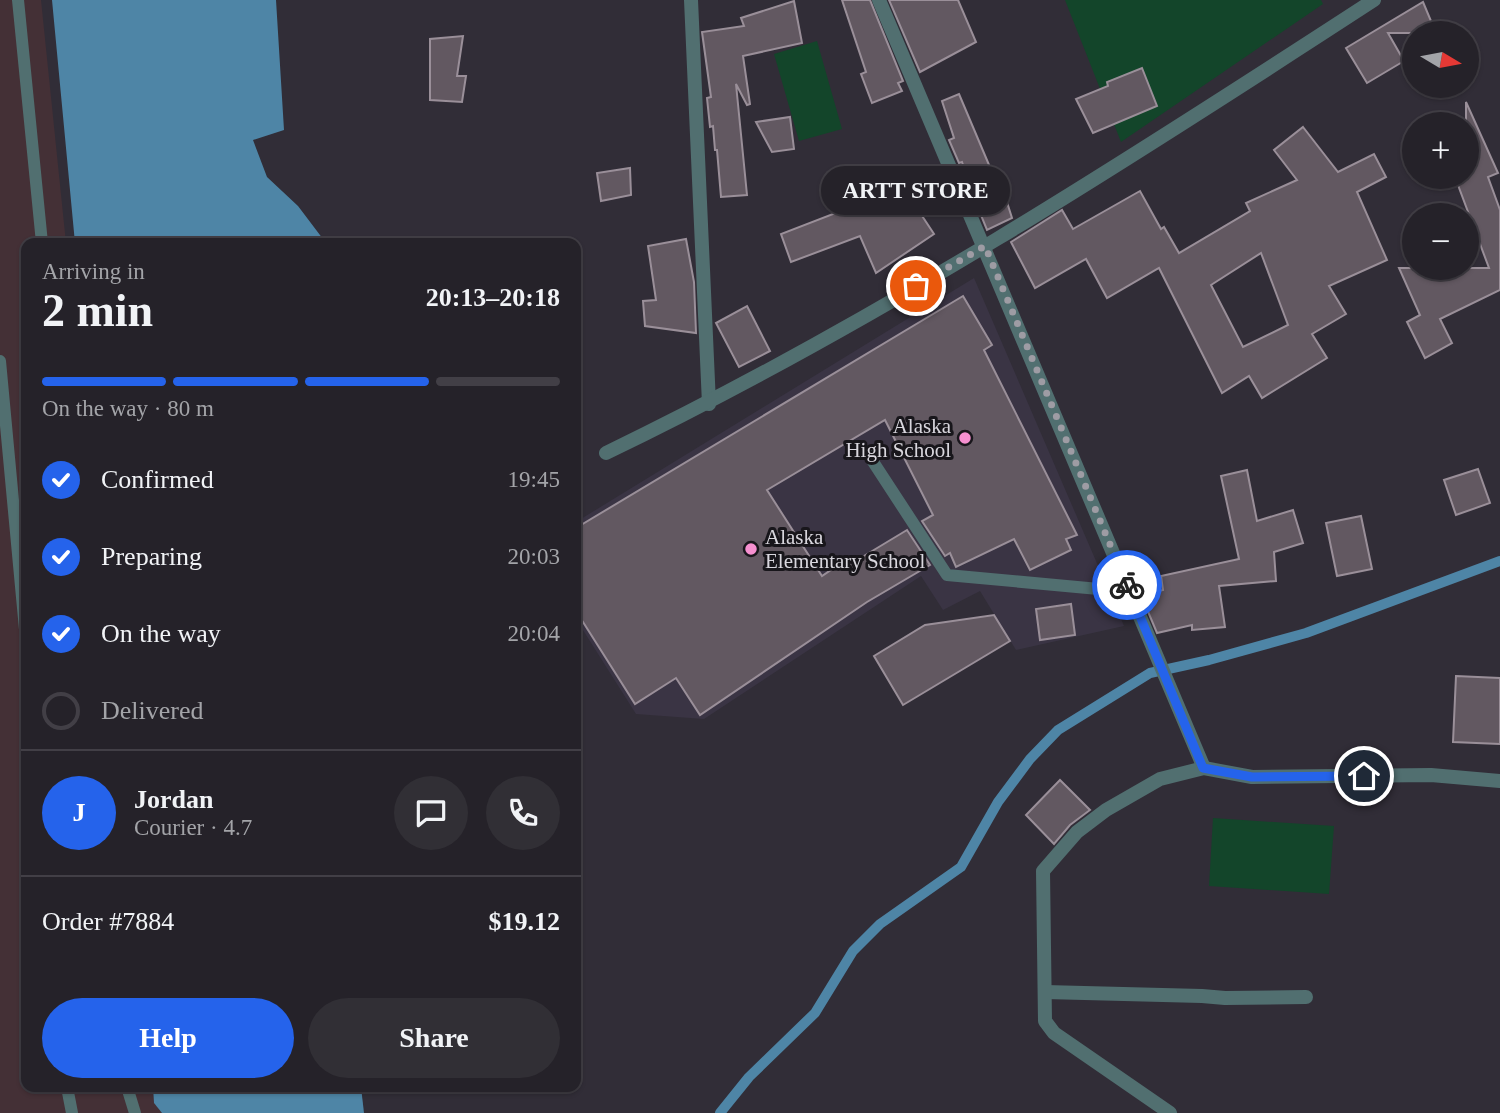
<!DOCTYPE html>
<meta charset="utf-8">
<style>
:root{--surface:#252229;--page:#312f35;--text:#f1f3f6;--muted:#a3a4a8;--line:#423f46;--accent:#2563eb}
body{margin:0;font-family:Georgia,serif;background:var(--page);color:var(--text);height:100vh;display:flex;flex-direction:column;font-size:26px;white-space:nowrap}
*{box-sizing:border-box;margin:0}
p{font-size:23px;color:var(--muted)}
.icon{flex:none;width:38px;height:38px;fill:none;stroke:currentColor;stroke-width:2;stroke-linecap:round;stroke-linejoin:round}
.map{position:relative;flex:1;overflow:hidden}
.details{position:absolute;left:21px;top:238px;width:560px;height:854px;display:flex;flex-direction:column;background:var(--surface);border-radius:14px;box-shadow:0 2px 5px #0004,0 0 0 2px var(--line)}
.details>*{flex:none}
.needle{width:46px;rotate:100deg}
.buttons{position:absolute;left:1402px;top:21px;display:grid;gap:14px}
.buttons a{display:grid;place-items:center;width:77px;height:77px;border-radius:50%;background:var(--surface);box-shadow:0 2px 5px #0004,0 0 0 2px var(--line);font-size:35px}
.pin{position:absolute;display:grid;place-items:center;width:60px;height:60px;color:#fff;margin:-30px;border:4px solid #fff;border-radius:50%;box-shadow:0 2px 7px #0007}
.courier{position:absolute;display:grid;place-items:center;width:70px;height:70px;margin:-35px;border:5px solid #2563eb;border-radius:50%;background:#fff;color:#222;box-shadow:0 2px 9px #0007}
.bubble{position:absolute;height:49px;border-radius:24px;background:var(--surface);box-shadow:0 2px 5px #0004,0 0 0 2px var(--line);font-size:23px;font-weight:800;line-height:49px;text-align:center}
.head em{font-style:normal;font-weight:800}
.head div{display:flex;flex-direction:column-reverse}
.head{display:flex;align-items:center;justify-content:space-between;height:119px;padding:0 21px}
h1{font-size:46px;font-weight:800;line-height:52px}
.bar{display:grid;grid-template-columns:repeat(4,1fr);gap:10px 7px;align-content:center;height:84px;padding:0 21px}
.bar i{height:9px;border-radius:5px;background:var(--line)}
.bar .selected{background:var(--accent)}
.bar p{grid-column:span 4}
.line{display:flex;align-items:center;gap:18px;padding:0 21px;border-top:2px solid var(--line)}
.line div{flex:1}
.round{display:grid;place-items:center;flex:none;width:74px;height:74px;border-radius:37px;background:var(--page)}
ol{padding:0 21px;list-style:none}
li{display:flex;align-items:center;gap:21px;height:77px}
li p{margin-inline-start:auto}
li .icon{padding:7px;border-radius:50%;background:var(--accent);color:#fff;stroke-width:4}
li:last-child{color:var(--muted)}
li i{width:38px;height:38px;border:4px solid var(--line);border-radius:50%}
.primary-button{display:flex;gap:14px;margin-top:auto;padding:14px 21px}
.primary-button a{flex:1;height:80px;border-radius:42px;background:var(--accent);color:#fff;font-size:28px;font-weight:800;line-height:80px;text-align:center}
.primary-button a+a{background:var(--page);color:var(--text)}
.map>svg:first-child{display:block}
</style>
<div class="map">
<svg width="1500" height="1113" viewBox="0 0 1500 1113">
<rect width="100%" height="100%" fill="#312d37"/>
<path fill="#443036" d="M0,0H41L66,243H26V1087H153L154,1102L162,1113H0Z"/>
<path fill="#3a3444" d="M974,278L1124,626L1016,650L980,591L943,610L921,576L704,719L636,714L576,619V522Z"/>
<g fill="#13452a">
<path d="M1065,0H1321L1323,4L1121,142Z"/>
<path d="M817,41L842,129L799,141L774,54Z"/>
<path d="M1213,818L1334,826L1329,894L1209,886Z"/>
</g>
<g fill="#4e85a6">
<path d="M52,0H276L284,130L253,140L267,177L298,206L326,243H75Z"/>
<path d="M153,1087H361L364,1113H162L154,1103Z"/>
</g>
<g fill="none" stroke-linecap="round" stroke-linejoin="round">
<path stroke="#4e85a6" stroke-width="10" d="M720,1113L749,1077L815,1013L853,951L880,924L961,867L998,802L1030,759L1058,730L1150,673L1209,660L1306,633L1500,561"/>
</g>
<g fill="#625861" stroke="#9a8f99" stroke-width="2" fill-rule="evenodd">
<path d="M842,0H870L903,81L898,83L902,91L872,103L861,74L866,72Z"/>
<path d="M889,0H958L976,42L920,72Z"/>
<path d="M794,1L802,43L743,56L750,104L747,105L736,84L747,195L721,197L717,150H715L713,126L710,127L707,98L711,97L702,32L744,26L741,18Z"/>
<path d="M1423,2L1436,33H1388L1404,61L1367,83L1346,48Z"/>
<path d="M463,36L457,76H466L462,102L430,100V39Z"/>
<path d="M1142,68L1157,106L1093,133L1076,99L1108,86L1107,82Z"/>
<path d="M959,94L992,172L997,171L1012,218L987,230L976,203L962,162L959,163L949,140L954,138L942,101Z"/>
<path d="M1466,102L1498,173L1488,177L1500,210V290L1440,319L1452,343L1425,358L1407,322L1420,315L1399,268H1489L1455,177H1466Z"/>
<path d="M790,117L794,149L772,152L756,122Z"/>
<path d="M1303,127L1338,172L1374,154L1386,177L1357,192L1387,260L1329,286L1346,314L1312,334L1327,358L1262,398L1249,376L1222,393L1159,268L1107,298L1086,259L1035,288L1011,242L1062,210L1073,229L1140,191L1161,229L1164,227L1179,253L1250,211L1246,203L1297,180L1274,150ZM1261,253L1288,325L1243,347L1211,285Z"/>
<path d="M630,168L631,195L601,201L597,173Z"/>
<path d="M903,187L934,234L876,273L860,236L791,262L781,234Z"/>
<path d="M686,239L694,282L696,333L645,326L643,301L656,300L648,246Z"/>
<path d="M963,296L992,345L984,350L1077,535L1066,539L1071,550L1030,570L1014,539L956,567L950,553L945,556L922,521L933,515L885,420L767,490L822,576L841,563L844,568L907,530L930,565L867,602L700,715L676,678L635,704L576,611V528Z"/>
<path d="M747,306L770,351L739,367L716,323Z"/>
<path d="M1478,469L1490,503L1456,515L1444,480Z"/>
<path d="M1247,470L1257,521L1293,510L1303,543L1274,552L1276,581L1219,586L1225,627L1192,630V625L1157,633L1141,595L1163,590L1161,576L1239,559L1221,476Z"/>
<path d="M1361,516L1372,569L1337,576L1326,523Z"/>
<path d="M1071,604L1075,635L1040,640L1036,609Z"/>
<path d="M994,615L1010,641L903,705L874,656L925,625Z"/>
<path d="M1456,676L1500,678V744L1453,742Z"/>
<path d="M1060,780L1090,810L1070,825L1054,844L1026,815Z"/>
</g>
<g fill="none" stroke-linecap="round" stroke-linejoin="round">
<g stroke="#516f70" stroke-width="12">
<path d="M18,0L42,243"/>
<path d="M0,361L26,640"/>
<path d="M868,454L947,575L1131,592"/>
<path d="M67,1087L72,1113"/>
<path d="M127,1087L135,1113"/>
</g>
<g stroke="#516f70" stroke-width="14">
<path d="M691,0L709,404"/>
<path d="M879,0L1204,768"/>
<path d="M606,453C874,324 1125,162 1374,0"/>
<path d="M1045,992L1202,996L1225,998L1306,997"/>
<path d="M1170,1113L1054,1033L1045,1021L1043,871L1077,832L1106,810L1160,779L1204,768L1252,777L1431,775L1500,781"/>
</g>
</g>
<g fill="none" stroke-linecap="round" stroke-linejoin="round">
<path stroke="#9e9ca4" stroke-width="7" stroke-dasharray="0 12.6" d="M916,286L985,246L1127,585"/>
<path stroke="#2563eb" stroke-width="9" d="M1127,585L1203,768L1252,777L1364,776"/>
</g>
<g fill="#f690d0" stroke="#18161b" stroke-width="2.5">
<circle cx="965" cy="438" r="7"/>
<circle cx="751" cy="549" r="7"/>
</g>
<g text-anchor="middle" stroke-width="6" stroke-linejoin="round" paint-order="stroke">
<g font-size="21" fill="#d9d7de" stroke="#18161b" text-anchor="end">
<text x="951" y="433">Alaska<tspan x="951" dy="24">High School</tspan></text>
<text x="765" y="544" text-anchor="start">Alaska<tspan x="765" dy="24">Elementary School</tspan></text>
</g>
</g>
</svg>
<div class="buttons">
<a><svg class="needle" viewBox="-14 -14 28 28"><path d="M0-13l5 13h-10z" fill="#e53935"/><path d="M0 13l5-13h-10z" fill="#a3a4a8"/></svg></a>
<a>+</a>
<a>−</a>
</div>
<div class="pin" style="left:916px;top:286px;background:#ea580c"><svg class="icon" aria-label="bag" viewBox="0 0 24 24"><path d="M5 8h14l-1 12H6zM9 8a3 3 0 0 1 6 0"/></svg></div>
<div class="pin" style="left:1364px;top:776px;background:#1f2937"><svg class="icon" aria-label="home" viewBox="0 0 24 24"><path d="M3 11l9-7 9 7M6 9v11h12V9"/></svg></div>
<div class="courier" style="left:1127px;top:585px"><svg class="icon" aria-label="bike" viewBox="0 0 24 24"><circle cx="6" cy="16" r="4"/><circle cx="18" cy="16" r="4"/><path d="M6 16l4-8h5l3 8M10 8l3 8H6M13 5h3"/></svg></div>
<div class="bubble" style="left:821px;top:166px;width:189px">ARTT STORE</div>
<section class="details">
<div class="head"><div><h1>2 min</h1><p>Arriving in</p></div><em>20:13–20:18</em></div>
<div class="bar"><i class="selected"></i><i class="selected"></i><i class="selected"></i><i></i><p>On the way · 80 m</p></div>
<ol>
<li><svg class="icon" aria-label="check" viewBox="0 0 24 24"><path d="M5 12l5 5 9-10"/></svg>Confirmed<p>19:45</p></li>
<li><svg class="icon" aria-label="check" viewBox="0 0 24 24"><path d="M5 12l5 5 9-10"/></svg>Preparing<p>20:03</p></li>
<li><svg class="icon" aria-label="check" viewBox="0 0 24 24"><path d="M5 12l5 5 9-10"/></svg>On the way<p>20:04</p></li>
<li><i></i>Delivered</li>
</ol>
<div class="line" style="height:126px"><b class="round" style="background:var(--accent);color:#fff">J</b><div><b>Jordan</b><p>Courier · 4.7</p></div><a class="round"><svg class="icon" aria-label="chat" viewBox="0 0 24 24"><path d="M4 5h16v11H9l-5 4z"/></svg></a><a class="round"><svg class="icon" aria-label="phone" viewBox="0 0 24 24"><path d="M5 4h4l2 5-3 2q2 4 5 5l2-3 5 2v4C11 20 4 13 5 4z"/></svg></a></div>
<div class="line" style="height:91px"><div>Order #7884</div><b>$19.12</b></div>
<div class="primary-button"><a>Help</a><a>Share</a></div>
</section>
</div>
